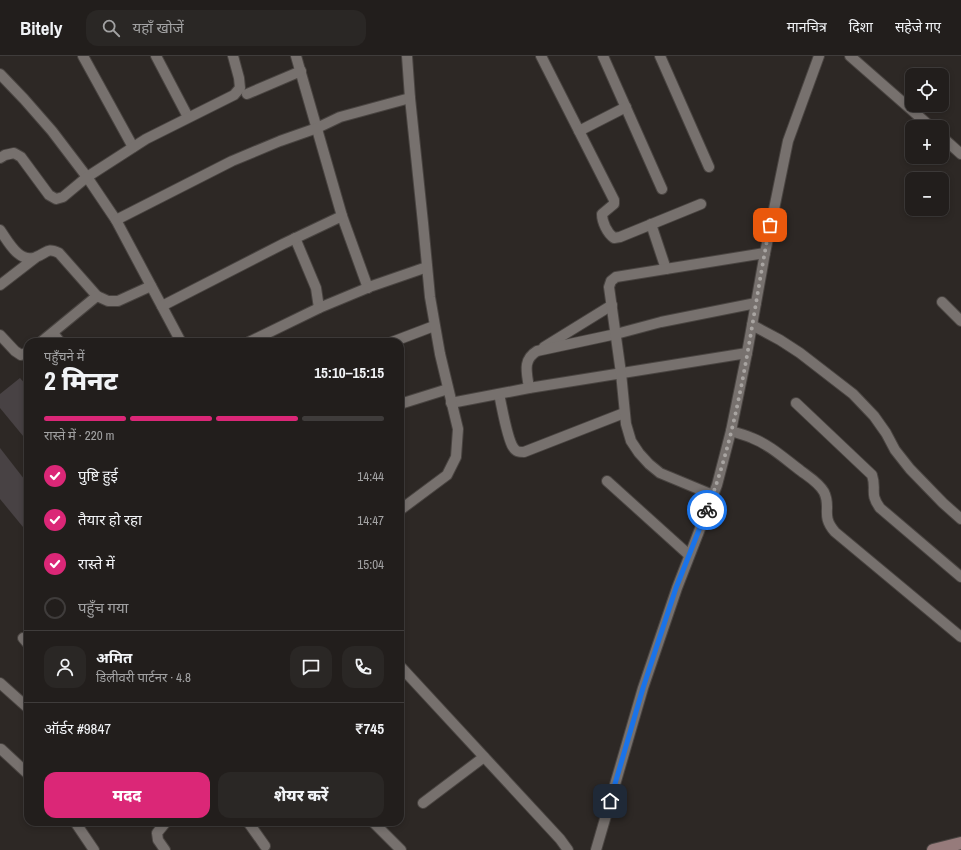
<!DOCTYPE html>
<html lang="hi">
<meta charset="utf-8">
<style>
:root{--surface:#221e1c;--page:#2a2725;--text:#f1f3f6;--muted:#a2a2a3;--line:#3f3c3b;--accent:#db2777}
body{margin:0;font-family:"Archivo Narrow","Noto Sans Devanagari",sans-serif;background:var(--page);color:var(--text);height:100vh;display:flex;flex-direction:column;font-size:15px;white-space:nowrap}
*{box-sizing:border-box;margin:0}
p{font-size:13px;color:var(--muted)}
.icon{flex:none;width:22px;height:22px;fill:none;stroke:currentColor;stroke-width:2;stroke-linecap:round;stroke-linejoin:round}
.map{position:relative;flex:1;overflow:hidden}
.details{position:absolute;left:24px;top:282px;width:380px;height:488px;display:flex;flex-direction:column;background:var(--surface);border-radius:12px;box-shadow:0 2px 6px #0003,0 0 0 1px var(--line)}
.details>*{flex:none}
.tools{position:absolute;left:905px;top:12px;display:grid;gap:8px}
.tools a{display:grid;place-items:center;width:44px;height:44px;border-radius:8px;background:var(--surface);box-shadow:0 2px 6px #0003,0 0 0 1px var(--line);font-size:20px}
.pin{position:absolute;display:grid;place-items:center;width:34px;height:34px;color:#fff;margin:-17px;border-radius:8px;box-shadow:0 2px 6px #0006}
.courier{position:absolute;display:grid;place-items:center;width:40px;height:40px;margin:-20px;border:3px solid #1a73e8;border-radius:50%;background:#fff;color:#222;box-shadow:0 1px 5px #0007}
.headline em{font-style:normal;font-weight:800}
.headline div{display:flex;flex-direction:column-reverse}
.headline{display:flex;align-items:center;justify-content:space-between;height:68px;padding:0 20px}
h1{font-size:26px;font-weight:800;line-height:30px}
.bar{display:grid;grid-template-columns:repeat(4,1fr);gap:6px 4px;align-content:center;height:48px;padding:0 20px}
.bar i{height:5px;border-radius:3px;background:var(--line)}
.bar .active{background:var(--accent)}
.bar p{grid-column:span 4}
.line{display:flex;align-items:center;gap:10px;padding:0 20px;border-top:1px solid var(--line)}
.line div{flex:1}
.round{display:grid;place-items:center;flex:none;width:42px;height:42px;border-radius:12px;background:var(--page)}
ol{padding:0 20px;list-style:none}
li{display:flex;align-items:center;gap:12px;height:44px}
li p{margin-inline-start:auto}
li .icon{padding:4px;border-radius:50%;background:var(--accent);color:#fff;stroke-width:4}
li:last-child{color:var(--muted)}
li i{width:22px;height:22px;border:2px solid var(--line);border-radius:50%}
.primary-button{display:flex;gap:8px;margin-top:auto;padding:8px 20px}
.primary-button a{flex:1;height:46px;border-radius:12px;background:var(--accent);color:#fff;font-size:16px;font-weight:800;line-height:46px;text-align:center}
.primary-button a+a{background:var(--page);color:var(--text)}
header{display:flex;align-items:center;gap:24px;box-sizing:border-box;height:56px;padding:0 20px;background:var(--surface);border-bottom:1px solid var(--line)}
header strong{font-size:19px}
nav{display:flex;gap:22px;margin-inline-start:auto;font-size:14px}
.search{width:280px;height:36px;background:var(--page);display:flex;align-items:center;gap:10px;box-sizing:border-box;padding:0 14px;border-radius:12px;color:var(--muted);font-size:15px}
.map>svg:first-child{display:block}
</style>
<header>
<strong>Bitely</strong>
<div class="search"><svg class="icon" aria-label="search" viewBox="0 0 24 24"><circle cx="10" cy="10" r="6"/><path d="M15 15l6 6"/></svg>यहाँ खोजें</div>
<nav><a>मानचित्र</a><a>दिशा</a><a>सहेजे गए</a></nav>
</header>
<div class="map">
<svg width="961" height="794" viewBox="0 0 961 794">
<rect width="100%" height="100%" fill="#2d2825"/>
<g fill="#484244">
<path d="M20,322L28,331V386L0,352V338Z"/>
<path d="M0,392L28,428V467L23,471L0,443Z"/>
</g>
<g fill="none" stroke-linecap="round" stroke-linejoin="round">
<g stroke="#494441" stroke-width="12">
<g id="street">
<path d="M83,0L133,91"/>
<path d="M156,0L188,61"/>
<path d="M296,0L342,160L368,232"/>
<path d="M541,0L614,144V148L602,158C602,166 607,177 614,182L620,181L701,148"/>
<path d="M603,0L662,133"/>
<path d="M660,0L709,111"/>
<path d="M850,0L931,71"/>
<path d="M0,18L24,43L52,75L87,121L116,164L181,286"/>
<path d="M247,38L301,15"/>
<path d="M579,75L626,51"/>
<path d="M942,81L961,98"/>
<path d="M0,102L5,99L14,97L21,101L49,139L56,143L63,141L87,121L146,83L234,39L240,32L239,22L233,0"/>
<path d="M116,164L232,105L280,85L317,72L340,61L410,42"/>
<path d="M651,168L666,213"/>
<path d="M0,174C8,185 19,208 36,201C47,197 47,191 59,197L97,240L108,245H118L151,230"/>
<path d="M295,182L316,232L319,252"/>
<path d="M0,229L35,202"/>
<path d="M942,246L961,265"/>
<path d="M162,250L283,188L342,160"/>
<path d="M752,269L780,284L800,297L853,338L874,360L886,377L895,394L910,413L943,447L961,463"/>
<path d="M53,277L60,286"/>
<path d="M0,279L15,295L21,299L28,296"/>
<path d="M41,286L97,240"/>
<path d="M249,286L319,252L372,230L427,211"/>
<path d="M392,286L434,270"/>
<path d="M544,291L612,249"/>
<path d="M529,332C527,317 522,304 537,295L616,278L661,266L756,247"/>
<path d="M499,338C502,351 507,382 513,391C516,396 519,396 524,396L624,357"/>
<path d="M451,347L529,332L747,297"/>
<path d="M796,347L872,419C877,434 869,437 880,452L961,521"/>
<path d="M400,348L448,333"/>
<path d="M731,375C738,377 745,379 752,382C770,389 785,403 801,415C809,421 819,427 824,436C832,452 820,459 835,476L961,581"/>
<path d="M607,425L689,499"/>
<path d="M713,439L660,417L649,408L639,397L631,385L626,368L621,317L609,231L611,225L616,221L765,197"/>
<path d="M400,454L447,419L456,401L458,373L440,298L430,241L423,167L410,42L407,0"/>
<path d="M23,582L28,588"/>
<path d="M400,610L560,783L568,794"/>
<path d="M0,627L28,652"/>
<path d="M1,693L28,718"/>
<path d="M423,747L484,701"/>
<path d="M75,766L94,794"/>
<path d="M248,766L265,790"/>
<path d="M373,766L401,794"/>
<path d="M165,794L158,784L157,777L166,766"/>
<path d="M596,794L643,632L677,532L717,429L731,375L747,297L765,197L788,85L819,0"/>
</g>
</g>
<g stroke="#494441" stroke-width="14">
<path id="secondary" d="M933,794L961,787"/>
</g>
<use href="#street" stroke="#77716e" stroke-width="10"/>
<use href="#secondary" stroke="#967b7b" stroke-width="12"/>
</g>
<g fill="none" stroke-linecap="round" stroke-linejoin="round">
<path stroke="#a8a4a1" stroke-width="4" stroke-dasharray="0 7.2" d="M707,454C742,364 751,264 770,169"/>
<path stroke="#1a73e8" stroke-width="5" d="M610,745L643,632L676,532L707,454"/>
</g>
</svg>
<div class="tools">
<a><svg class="icon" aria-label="locate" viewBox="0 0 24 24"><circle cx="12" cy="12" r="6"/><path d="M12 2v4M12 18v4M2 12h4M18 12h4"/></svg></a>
<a>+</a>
<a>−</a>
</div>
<div class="pin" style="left:770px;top:169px;background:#ea580c"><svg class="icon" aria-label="bag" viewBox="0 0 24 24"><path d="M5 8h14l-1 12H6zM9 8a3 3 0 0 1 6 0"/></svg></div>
<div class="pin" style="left:610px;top:745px;background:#1f2937"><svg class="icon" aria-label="home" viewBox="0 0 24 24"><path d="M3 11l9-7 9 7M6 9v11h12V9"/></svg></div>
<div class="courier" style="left:707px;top:454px"><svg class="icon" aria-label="bike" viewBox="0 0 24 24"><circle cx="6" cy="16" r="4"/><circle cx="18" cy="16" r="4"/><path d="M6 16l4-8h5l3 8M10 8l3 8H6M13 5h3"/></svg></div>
<section class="details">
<div class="headline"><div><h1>2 मिनट</h1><p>पहुँचने में</p></div><em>15:10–15:15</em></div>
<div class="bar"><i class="active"></i><i class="active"></i><i class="active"></i><i></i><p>रास्ते में · 220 m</p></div>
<ol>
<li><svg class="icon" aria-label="check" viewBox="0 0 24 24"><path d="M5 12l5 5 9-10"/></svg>पुष्टि हुई<p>14:44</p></li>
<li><svg class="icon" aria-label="check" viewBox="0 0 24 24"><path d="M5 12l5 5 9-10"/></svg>तैयार हो रहा<p>14:47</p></li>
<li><svg class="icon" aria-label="check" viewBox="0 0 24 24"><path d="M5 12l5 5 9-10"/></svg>रास्ते में<p>15:04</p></li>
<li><i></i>पहुँच गया</li>
</ol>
<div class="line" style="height:72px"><a class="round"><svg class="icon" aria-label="person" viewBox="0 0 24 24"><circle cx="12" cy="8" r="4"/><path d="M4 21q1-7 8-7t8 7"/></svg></a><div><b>अमित</b><p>डिलीवरी पार्टनर · 4.8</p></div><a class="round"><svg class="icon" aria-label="chat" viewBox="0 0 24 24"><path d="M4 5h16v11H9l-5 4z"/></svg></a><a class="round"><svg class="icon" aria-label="phone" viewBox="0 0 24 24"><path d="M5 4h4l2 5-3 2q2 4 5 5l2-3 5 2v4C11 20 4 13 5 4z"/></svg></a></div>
<div class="line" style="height:52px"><div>ऑर्डर #9847</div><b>₹745</b></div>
<div class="primary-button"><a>मदद</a><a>शेयर करें</a></div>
</section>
</div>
